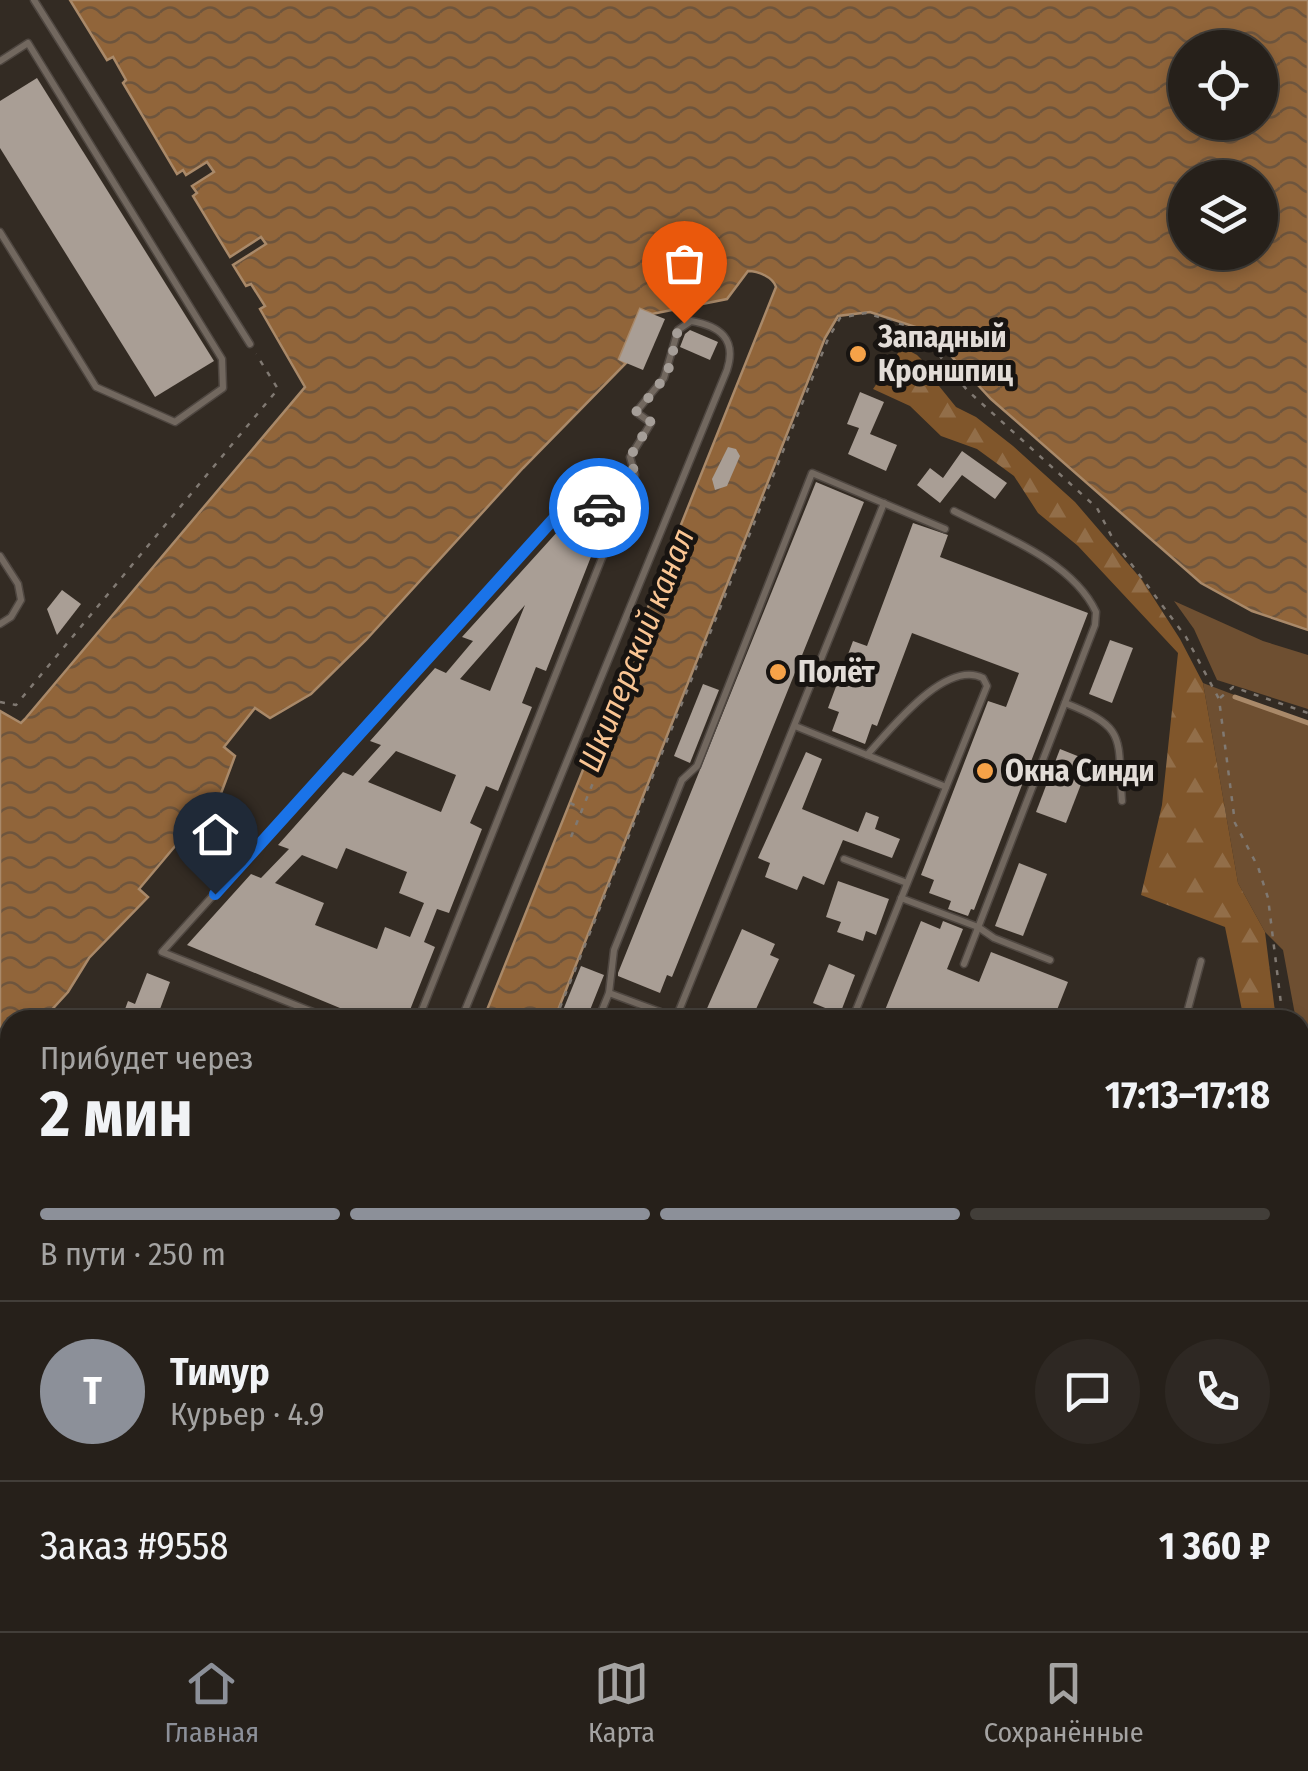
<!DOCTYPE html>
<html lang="ru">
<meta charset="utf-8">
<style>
:root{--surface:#26201a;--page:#2e2823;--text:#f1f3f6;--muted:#a4a3a2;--line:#423e39;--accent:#8c9099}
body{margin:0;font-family:"Fira Sans Condensed",sans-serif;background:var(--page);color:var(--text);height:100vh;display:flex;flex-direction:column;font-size:38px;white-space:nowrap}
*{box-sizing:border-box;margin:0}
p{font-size:32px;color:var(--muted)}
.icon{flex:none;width:55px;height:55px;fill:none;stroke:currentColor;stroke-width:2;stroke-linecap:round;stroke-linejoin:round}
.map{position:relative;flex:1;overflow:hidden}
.drawer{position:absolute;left:0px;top:1010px;width:1310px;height:622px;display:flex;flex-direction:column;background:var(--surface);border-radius:30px 30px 0 0;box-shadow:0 5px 15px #0003,0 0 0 2px var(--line)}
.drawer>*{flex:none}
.tools{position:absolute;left:1168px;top:30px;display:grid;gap:20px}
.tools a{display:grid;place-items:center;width:110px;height:110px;border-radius:50%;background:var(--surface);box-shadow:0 5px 15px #0003,0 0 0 2px var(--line);font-size:50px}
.pin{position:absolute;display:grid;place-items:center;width:85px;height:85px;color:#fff;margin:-102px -42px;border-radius:50% 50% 50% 0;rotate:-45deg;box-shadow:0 0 10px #0007}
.pin .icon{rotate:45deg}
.courier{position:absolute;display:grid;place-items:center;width:100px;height:100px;margin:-50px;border:8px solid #1a73e8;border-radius:50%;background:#fff;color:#222;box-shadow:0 2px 12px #0007}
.overview em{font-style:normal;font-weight:700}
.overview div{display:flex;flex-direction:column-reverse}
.overview{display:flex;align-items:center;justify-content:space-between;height:170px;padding:0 40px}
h1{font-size:65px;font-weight:700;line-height:75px}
.bar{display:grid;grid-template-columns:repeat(4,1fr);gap:15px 10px;align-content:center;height:120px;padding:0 40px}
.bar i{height:12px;border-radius:8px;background:var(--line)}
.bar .selected{background:var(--accent)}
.bar p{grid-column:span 4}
.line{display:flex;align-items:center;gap:25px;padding:0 40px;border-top:2px solid var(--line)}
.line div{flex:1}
.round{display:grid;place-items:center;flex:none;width:105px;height:105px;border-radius:52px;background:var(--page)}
.tabs{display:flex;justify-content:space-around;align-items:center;height:140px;border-top:2px solid var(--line);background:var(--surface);font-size:28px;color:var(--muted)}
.tabs a{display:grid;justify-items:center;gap:5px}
.tabs .selected{color:var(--accent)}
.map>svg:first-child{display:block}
</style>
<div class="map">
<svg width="1308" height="1631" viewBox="0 0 1308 1631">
<defs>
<pattern id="forest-firs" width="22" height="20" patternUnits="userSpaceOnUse" patternTransform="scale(2.5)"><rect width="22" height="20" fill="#80562b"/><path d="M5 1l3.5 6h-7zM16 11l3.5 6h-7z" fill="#926e49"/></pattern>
<pattern id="water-waves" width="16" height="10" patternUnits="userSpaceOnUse" patternTransform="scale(2.5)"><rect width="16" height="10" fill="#91653a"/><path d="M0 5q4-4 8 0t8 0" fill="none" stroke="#6e553d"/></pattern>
</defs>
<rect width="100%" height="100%" fill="#332b23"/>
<g fill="#6e4f31">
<path d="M1174,601L1263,641L1308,655V709L1217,680L1194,629Z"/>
<path d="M1203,683L1308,723V1255L1305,1260L1300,1257V1020H1296L1283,950L1265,932L1238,883Z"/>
</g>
<g fill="url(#forest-firs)">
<path d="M902,347L917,355L936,374L939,386L956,407L976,417L1013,446L1075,502L1142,580L1180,639L1203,683L1238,883L1265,932L1276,1020H1244L1225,927L1141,895L1162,805L1178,653L1078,546L1038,513L1014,476L977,449L941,436L910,406L873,389Z"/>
<path d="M0,1136L10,1138V1259L0,1257Z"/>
</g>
<g fill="url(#water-waves)" stroke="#a98969" stroke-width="2.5" fill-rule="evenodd">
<path d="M70,0H1308V630L1252,611L1201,583L991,399L928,331L870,312L838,316L825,338L554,1020H483L776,287C773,277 758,271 748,271L727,299L652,314L640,309L619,359L626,363L523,468L366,640L311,694L270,718L255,708L224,747L235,756L214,812L208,819L192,826L139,889L148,897L89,958L68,992L46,1016L40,1020H10V1036L0,1042V711L21,723L25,719L305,387L260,309L265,306L251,284L246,286L233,265L266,244L261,237L230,257L193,196L197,193L192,186L214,172L207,162L186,175L183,170L177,174L123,83L126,80L113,57L107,60ZM1185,48H1260V122H1185ZM1185,178H1260V252H1185Z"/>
<path d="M166,1623V1622L476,1623L475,1631H166Z"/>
</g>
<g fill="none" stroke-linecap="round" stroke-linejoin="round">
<path stroke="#a98969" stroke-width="5" d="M1235,697L1308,723"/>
</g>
<g fill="#a99e95" fill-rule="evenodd">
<path d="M37,78L214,361L155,397L0,148V101Z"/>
<path d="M640,309L665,319L643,370L619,360Z"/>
<path d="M690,330L718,342L710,360L680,347L685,334Z"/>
<path d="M860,392L884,402L870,434L897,445L886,471L848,454L859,428L847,424Z"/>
<path d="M728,447L736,449L740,456L727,486L715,490L712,479Z"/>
<path d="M962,451L1007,483L995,499L962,475L940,503L917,485L930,468L943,478Z"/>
<path d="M816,482L864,502L672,977L667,975L660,993L618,976V973Z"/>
<path d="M578,514L599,527L594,537L598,539L546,671L536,667L522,703L532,707L498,791L486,786L470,823L482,829L449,913L437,909L424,942L435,947L406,1020H369L187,945L251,874L261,878L289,849L278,845L343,772L353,776L381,745L370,741L435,668L446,673L473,641L462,637L568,520L572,522ZM525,605L490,691L460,679ZM396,751L456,775L441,812L368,782ZM346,848L407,872L399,893L424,903L410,937L385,927L377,949L315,925L324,903L275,883L302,855L337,869Z"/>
<path d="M913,523L948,535L940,557L1088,613L974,910L971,909L968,916L948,909L951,901L929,893L934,880L921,875L988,701L1006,707L1019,673L912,633L877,726L872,724L865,744L832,731L839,712L828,708L853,641L867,646Z"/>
<path d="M62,590L81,604L57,635L47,609Z"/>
<path d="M1110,640L1133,648L1112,703L1089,694Z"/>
<path d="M703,684L719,690L690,763L674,756Z"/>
<path d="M1060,749L1090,761L1066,823L1036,812Z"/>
<path d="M806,752L822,759L802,809L858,832L866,812L879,817L875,829L900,839L892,858L843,840L824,885L803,876L797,890L765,877L770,863L758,858Z"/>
<path d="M1019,863L1047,874L1023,936L995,926Z"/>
<path d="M838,881L889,899L876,935L866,931L863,941L837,932L841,922L826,917Z"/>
<path d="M921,921L940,929L943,921L963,929L947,969L979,982L991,952L1068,982L1053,1020H881Z"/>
<path d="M742,929L775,944L770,955L779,959L751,1020H721L705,1013Z"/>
<path d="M829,964L855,975L840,1014L813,1003Z"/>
<path d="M581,966L604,975L586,1020H559Z"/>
<path d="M147,973L170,982L156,1020H145L124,1012L128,1001L135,1004Z"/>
</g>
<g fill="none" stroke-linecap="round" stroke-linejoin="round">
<g stroke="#4f4741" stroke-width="9">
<g id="service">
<path d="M34,0L250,344"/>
<path d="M0,61L28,43L222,359L223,388L175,422L96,387L0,232"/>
<path d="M954,511C1001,535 1072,561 1096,612L1095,625L964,964"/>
<path d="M0,556L18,584L21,600L11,617L0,624"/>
<path d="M1065,703C1129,728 1117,738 1122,801"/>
<path d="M795,726L946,787"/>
<path d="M844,859L907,883"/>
<path d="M901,898L978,927L994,938L1050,960"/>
<path d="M609,993L682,1020"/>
<path d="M676,1018L884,503"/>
<path d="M333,1020L162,952L558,514C579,497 596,507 619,516"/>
<path d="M418,1020L635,475L630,457L651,423L636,412L664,378L678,330L691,321C720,326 737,339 727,370L461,1020"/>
<path d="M598,1020L609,993L614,950L682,780L697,766L812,473L945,529"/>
<path d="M852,1020L987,686L983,678C945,659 891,729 867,755"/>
<path d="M1185,1020L1201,961"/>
<path d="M0,1604L10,1605"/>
<path d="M1023,1622L1025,1631"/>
<path d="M917,1631V1622"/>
</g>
</g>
<g stroke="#4f4741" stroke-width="14">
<g id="minor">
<path d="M0,1268L10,1270"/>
<path d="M127,1622V1631"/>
<path d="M517,1631L518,1622"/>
</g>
</g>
<g stroke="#807972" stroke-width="2.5" stroke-dasharray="5 8" stroke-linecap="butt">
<path d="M1220,698L1233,687L1308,713"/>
<path d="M0,702L16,705L278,389L256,354"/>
<path d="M609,704L621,709"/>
<path d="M609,742L635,676"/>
<path d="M570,803L581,808"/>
<path d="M571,837L597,773"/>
<path d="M555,1020L828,339L840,318L866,313L907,326L923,335L967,390L1097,508L1114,541L1186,637L1219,699L1235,823L1258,867L1268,898L1283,1020"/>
<path d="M1300,1460L1308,1461"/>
<path d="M152,1631L153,1622"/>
</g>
<use href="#service" stroke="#72685f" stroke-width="6"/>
<use href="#minor" stroke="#72685f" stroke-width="11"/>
</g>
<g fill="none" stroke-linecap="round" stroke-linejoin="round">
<path stroke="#a59e98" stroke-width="10" stroke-dasharray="0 18" d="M599,508L619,516L635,475L630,457L651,422L636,412C649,397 665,381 671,362C675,347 672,336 684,323"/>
<path stroke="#1a73e8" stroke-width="12" d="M215,894L558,514L580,502L599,508"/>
</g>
<g fill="#f6a248" stroke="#181411" stroke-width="4">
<circle cx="858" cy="354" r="10"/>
<circle cx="778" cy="672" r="10"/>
<circle cx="985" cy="771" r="10"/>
</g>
<g text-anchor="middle" stroke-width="10" stroke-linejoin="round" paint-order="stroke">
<g font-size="30" font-weight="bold" fill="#e2dcd7" stroke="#181411" text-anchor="start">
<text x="878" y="347">Западный<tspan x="878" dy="34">Кроншпиц</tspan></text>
<text x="798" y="682">Полёт</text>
<text x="1005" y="781">Окна Синди</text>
</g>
<g font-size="32" font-style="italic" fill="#fac593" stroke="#181411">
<text transform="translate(636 650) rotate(-68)" y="11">Шкиперский канал</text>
</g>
</g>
</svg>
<div class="tools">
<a><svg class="icon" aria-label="locate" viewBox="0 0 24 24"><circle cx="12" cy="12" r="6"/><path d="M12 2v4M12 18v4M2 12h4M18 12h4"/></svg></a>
<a><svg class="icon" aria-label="layers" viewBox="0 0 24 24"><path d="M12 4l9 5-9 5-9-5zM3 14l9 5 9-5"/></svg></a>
</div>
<div class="pin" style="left:684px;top:323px;background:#ea580c"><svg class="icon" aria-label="bag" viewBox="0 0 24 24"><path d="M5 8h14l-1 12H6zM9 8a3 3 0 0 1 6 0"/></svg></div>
<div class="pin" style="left:215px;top:894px;background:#1f2937"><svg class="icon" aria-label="home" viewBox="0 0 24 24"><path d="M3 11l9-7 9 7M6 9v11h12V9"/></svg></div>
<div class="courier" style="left:599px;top:508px"><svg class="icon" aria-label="car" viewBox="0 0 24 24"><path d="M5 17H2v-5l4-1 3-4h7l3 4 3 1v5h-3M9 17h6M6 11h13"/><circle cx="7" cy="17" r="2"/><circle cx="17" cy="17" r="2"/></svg></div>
<section class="drawer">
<div class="overview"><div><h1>2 мин</h1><p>Прибудет через</p></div><em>17:13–17:18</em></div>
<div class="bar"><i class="selected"></i><i class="selected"></i><i class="selected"></i><i></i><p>В пути · 250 m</p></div>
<div class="line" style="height:180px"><b class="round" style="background:var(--accent);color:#fff">Т</b><div><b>Тимур</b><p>Курьер · 4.9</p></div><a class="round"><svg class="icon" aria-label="chat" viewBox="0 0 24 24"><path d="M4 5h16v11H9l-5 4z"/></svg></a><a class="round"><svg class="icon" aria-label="phone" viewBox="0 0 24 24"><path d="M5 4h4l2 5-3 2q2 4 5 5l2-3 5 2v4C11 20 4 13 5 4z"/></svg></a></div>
<div class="line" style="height:130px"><div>Заказ #9558</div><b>1 360 ₽</b></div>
</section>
</div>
<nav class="tabs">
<a class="selected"><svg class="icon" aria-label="home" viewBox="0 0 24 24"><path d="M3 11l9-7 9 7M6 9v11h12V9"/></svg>Главная</a>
<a><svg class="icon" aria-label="map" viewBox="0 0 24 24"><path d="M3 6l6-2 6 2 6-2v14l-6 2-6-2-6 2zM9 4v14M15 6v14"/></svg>Карта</a>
<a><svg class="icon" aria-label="saved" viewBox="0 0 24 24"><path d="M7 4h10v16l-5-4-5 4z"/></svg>Сохранённые</a>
</nav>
